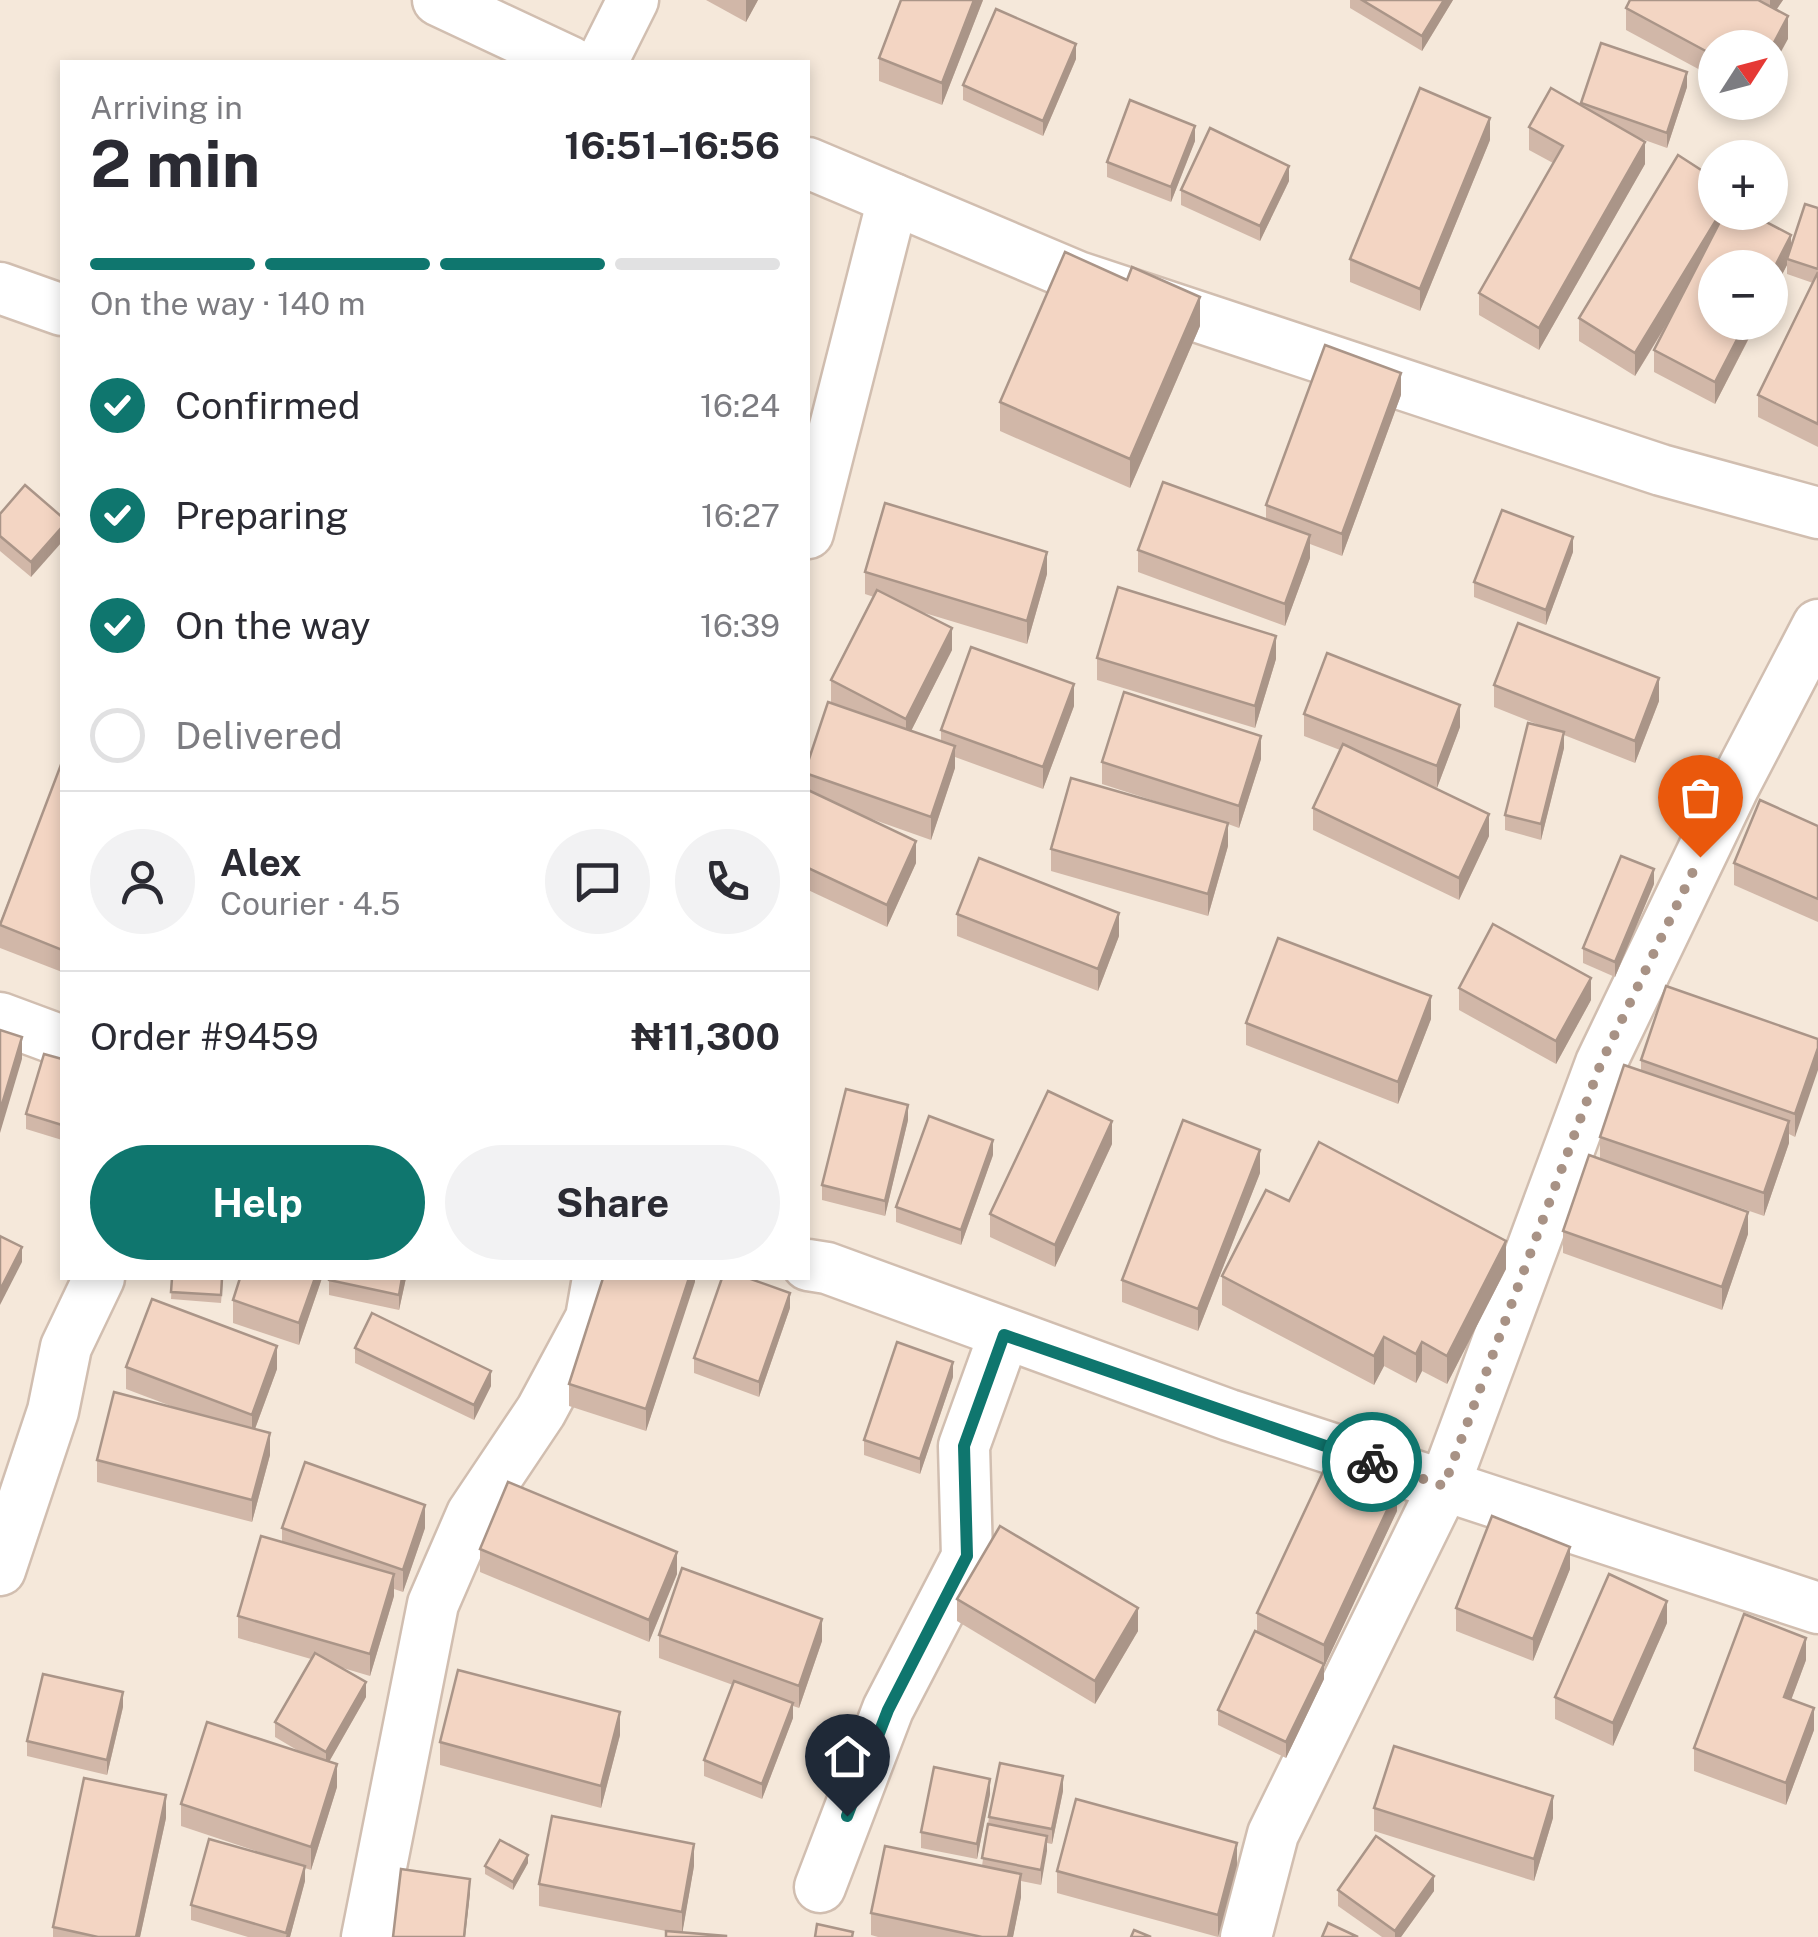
<!DOCTYPE html>
<meta charset="utf-8">
<style>
:root{--surface:#fff;--page:#f2f2f3;--text:#2b2b33;--muted:#7c7c81;--line:#e1e1e2;--accent:#0f766e}
body{margin:0;font-family:"Public Sans",sans-serif;background:var(--page);color:var(--text);height:100vh;display:flex;flex-direction:column;font-size:38px;white-space:nowrap}
*{box-sizing:border-box;margin:0}
p{font-size:32px;color:var(--muted)}
.icon{flex:none;width:55px;height:55px;fill:none;stroke:currentColor;stroke-width:2;stroke-linecap:round;stroke-linejoin:round}
.map{position:relative;flex:1;overflow:hidden}
.side{position:absolute;left:60px;top:60px;width:750px;height:1220px;display:flex;flex-direction:column;background:var(--surface);border-radius:0px;box-shadow:0 5px 15px #0003}
.side>*{flex:none}
.needle{width:65px;rotate:54deg}
.controls{position:absolute;left:1698px;top:30px;display:grid;gap:20px}
.controls a{display:grid;place-items:center;width:90px;height:90px;border-radius:50%;background:var(--surface);box-shadow:0 5px 15px #0003;font-size:50px}
.pin{position:absolute;display:grid;place-items:center;width:85px;height:85px;color:#fff;margin:-102px -42px;border-radius:50% 50% 50% 0;rotate:-45deg;box-shadow:0 0 10px #0007}
.pin .icon{rotate:45deg}
.courier{position:absolute;display:grid;place-items:center;width:100px;height:100px;margin:-50px;border:8px solid #0f766e;border-radius:50%;background:#fff;color:#222;box-shadow:0 2px 12px #0007}
.head em{font-style:normal;font-weight:700}
.head div{display:flex;flex-direction:column-reverse}
.head{display:flex;align-items:center;justify-content:space-between;height:170px;padding:0 30px}
h1{font-size:65px;font-weight:700;line-height:75px}
.bar{display:grid;grid-template-columns:repeat(4,1fr);gap:15px 10px;align-content:center;height:120px;padding:0 30px}
.bar i{height:12px;border-radius:8px;background:var(--line)}
.bar .active{background:var(--accent)}
.bar p{grid-column:span 4}
.line{display:flex;align-items:center;gap:25px;padding:0 30px;border-top:2px solid var(--line)}
.line div{flex:1}
.round{display:grid;place-items:center;flex:none;width:105px;height:105px;border-radius:52px;background:var(--page)}
ol{padding:0 30px;list-style:none}
li{display:flex;align-items:center;gap:30px;height:110px}
li p{margin-inline-start:auto}
li .icon{padding:10px;border-radius:50%;background:var(--accent);color:#fff;stroke-width:4}
li:last-child{color:var(--muted)}
li i{width:55px;height:55px;border:5px solid var(--line);border-radius:50%}
.cta{display:flex;gap:20px;margin-top:auto;padding:20px 30px}
.cta a{flex:1;height:115px;border-radius:60px;background:var(--accent);color:#fff;font-size:40px;font-weight:700;line-height:115px;text-align:center}
.cta a+a{background:var(--page);color:var(--text)}
.map>svg:first-child{display:block}
</style>
<div class="map">
<svg width="1818" height="1937" viewBox="0 0 1818 1937">
<rect width="100%" height="100%" fill="#fdf6ec"/>
<path fill="#f5e8da" fill-rule="evenodd" d="M0,0H1818V1937H0ZM1715,48H1770V102H1715ZM62,62H808V1278H62ZM1715,158H1770V212H1715ZM1715,268H1770V322H1715Z"/>
<g fill="none" stroke-linecap="round" stroke-linejoin="round">
<g stroke="#d1beb0" stroke-width="55">
<g id="minor">
<path d="M438,0L570,62"/>
<path d="M602,62L633,0"/>
<path d="M808,163L1078,277L1661,470L1818,513"/>
<path d="M0,288L62,310"/>
<path d="M808,533L893,199"/>
<path d="M0,1018L62,1041"/>
<path d="M808,1265L827,1268L1229,1415L1818,1608"/>
<path d="M0,1570L53,1411L66,1347L99,1278"/>
<path d="M820,1887L888,1709L967,1557L964,1446L1004,1335"/>
<path d="M367,1937L433,1604L472,1514L541,1411L591,1318L598,1278"/>
<path d="M1246,1937L1273,1834L1444,1486L1601,1063L1733,788L1818,625"/>
</g>
</g>
<use href="#minor" stroke="#fff" stroke-width="50"/>
</g>
<g fill="#d1b7a8">
<path d="M706,0H758L746,22Z"/>
<path d="M983,0L942,105L879,81V58Z"/>
<path d="M1350,0H1453L1422,51L1350,8Z"/>
<path d="M1630,0H1783L1776,10L1788,39L1715,48V78L1626,30V8Z"/>
<path d="M1076,59L1043,136L963,100V85Z"/>
<path d="M1687,87L1667,148L1639,138L1645,164L1539,350L1479,315V293L1553,163L1529,150V127L1581,105V103Z"/>
<path d="M1490,140L1420,311L1350,282V259Z"/>
<path d="M1195,141L1171,202L1107,177V162Z"/>
<path d="M1289,181L1260,241L1181,205V190Z"/>
<path d="M1818,208V447L1758,417V395L1813,283L1787,274V265L1715,404L1654,372V350L1672,316L1635,376L1579,341V318L1715,212L1791,246Z"/>
<path d="M1200,326L1130,488L1000,431V402Z"/>
<path d="M1401,395L1342,556L1310,544V558L1285,626L1138,572V550L1266,519V505Z"/>
<path d="M0,514L62,517L31,577L0,551Z"/>
<path d="M1573,552L1546,625L1474,597V582Z"/>
<path d="M865,572L1047,574L1027,644L918,611L952,650L911,731L941,741V730L1074,706L1043,789L955,757V768L931,840L866,817L916,863L887,927L808,890V762L836,705L831,702V680L874,597L865,594Z"/>
<path d="M1097,658L1276,659L1255,728L1097,680Z"/>
<path d="M1494,685L1659,701L1635,763L1564,735V748L1541,840L1505,830V815L1544,727L1494,707Z"/>
<path d="M1304,714L1460,727L1437,788L1426,783L1489,836L1459,900L1313,830V808L1340,750L1304,736Z"/>
<path d="M1261,759L1239,828L1228,824V846L1208,916L1051,871V849L1201,816L1102,784V762Z"/>
<path d="M62,763V972L0,948V922Z"/>
<path d="M1818,826V922L1734,885V863Z"/>
<path d="M1654,884L1615,977L1583,963V948Z"/>
<path d="M957,914L1119,936L1098,991L957,936Z"/>
<path d="M1459,988L1591,1000L1556,1064L1459,1010Z"/>
<path d="M1431,1019L1398,1104L1246,1045V1023Z"/>
<path d="M1818,1039L1795,1137L1789,1134V1143L1764,1216L1639,1173L1748,1234L1722,1310L1563,1253V1231L1600,1159V1137L1641,1071V1060Z"/>
<path d="M62,1059V1140L26,1129V1114Z"/>
<path d="M908,1120L885,1216L822,1200V1185Z"/>
<path d="M1112,1144L1055,1267L990,1237V1214Z"/>
<path d="M993,1155L961,1245L896,1222V1207Z"/>
<path d="M1260,1173L1198,1331L1122,1302V1280Z"/>
<path d="M1289,1201L1506,1269L1447,1384L1422,1371L1416,1383L1384,1366L1374,1385L1222,1305V1276Z"/>
<path d="M172,1278H223L221,1303L171,1299Z"/>
<path d="M322,1278L299,1345L233,1323V1300Z"/>
<path d="M329,1278H406L399,1310L329,1295Z"/>
<path d="M695,1278L646,1431L569,1406V1384Z"/>
<path d="M790,1308L759,1397L694,1373V1358Z"/>
<path d="M355,1348L491,1386L474,1420L355,1363Z"/>
<path d="M126,1367L277,1369L255,1429L270,1455L252,1522L97,1482V1460L179,1409L126,1389Z"/>
<path d="M953,1377L920,1474L864,1455V1440Z"/>
<path d="M1397,1511L1324,1667V1679L1286,1758L1218,1725V1710L1257,1632V1613Z"/>
<path d="M282,1528H425L403,1592L394,1589V1596L370,1676L343,1668L366,1697L329,1762L337,1787L311,1870L305,1868V1881L290,1937H248L191,1920V1905L271,1856L181,1826V1804L302,1753L275,1737V1722L311,1659L238,1638V1616L282,1542Z"/>
<path d="M480,1549L677,1574L649,1642L480,1572Z"/>
<path d="M1570,1569L1533,1661L1456,1631V1608Z"/>
<path d="M957,1599L1138,1631L1095,1704L957,1621Z"/>
<path d="M1667,1623L1613,1746L1555,1719V1697Z"/>
<path d="M659,1635L822,1641L799,1708L793,1706V1718L762,1799L704,1776V1760L733,1685L659,1658Z"/>
<path d="M1806,1660L1791,1700L1814,1730L1786,1805L1694,1771V1748Z"/>
<path d="M123,1707L107,1775L27,1756V1741Z"/>
<path d="M620,1735L601,1808L440,1765V1742Z"/>
<path d="M1063,1791L1052,1844L1047,1843L1041,1885L1021,1881V1897L1013,1937H878L871,1935V1913L982,1866L989,1817Z"/>
<path d="M990,1794L977,1859L921,1848V1832Z"/>
<path d="M1374,1808L1553,1818L1534,1881L1374,1831Z"/>
<path d="M166,1818L140,1937H53V1927Z"/>
<path d="M528,1863L513,1890L485,1874V1866Z"/>
<path d="M1237,1865L1218,1937L1057,1893V1871Z"/>
<path d="M694,1866L682,1933L666,1931L539,1906V1884Z"/>
<path d="M1338,1890L1434,1891L1401,1937H1382L1338,1906Z"/>
</g>
<g fill="#aa9588">
<path d="M746,0H758L746,22Z"/>
<path d="M974,0H983L942,105V83Z"/>
<path d="M1444,0H1453L1422,51V36Z"/>
<path d="M1770,0H1783L1770,19Z"/>
<path d="M1788,16V39L1770,72V50Z"/>
<path d="M1076,44V59L1043,136V121Z"/>
<path d="M1687,72V87L1667,148V133Z"/>
<path d="M1490,118V140L1420,311V289Z"/>
<path d="M1195,126V141L1171,202V187Z"/>
<path d="M1645,142V164L1539,350V328Z"/>
<path d="M1289,166V181L1260,241V226Z"/>
<path d="M1721,212H1734L1635,376V353Z"/>
<path d="M1791,235V257L1787,259V265L1770,298V276Z"/>
<path d="M1200,297V326L1130,488V459Z"/>
<path d="M1746,322H1757L1715,404V382Z"/>
<path d="M1401,373V395L1342,556V534Z"/>
<path d="M62,527V542L31,577V562Z"/>
<path d="M1310,535V558L1285,626V604Z"/>
<path d="M1573,537V552L1546,625V610Z"/>
<path d="M1047,552V574L1027,644V621Z"/>
<path d="M952,628V650L906,741V719Z"/>
<path d="M1276,636V659L1255,728V706Z"/>
<path d="M1659,678V701L1635,763V741Z"/>
<path d="M1074,684V706L1043,789V767Z"/>
<path d="M1460,705V727L1437,788V766Z"/>
<path d="M1564,732V748L1541,840V824Z"/>
<path d="M1261,736V759L1239,828V806Z"/>
<path d="M955,746V768L931,840V817Z"/>
<path d="M1489,814V836L1459,900V878Z"/>
<path d="M1228,823V846L1208,916V894Z"/>
<path d="M916,841V863L887,927V905Z"/>
<path d="M1654,869V884L1615,977V962Z"/>
<path d="M1119,913V936L1098,991V969Z"/>
<path d="M1591,978V1000L1556,1064V1041Z"/>
<path d="M1431,996V1019L1398,1104V1082Z"/>
<path d="M22,1037V1059L0,1133V1111Z"/>
<path d="M1818,1048V1070L1795,1137V1114Z"/>
<path d="M908,1105V1120L885,1216V1201Z"/>
<path d="M1112,1121V1144L1055,1267V1245Z"/>
<path d="M1789,1121V1143L1764,1216V1193Z"/>
<path d="M993,1140V1155L961,1245V1230Z"/>
<path d="M1260,1150V1173L1198,1331V1309Z"/>
<path d="M1748,1212V1234L1722,1310V1287Z"/>
<path d="M1506,1241V1269L1447,1384V1356Z"/>
<path d="M22,1247V1262L0,1305V1290Z"/>
<path d="M315,1278H322L299,1345V1323Z"/>
<path d="M402,1278H406L399,1310V1295Z"/>
<path d="M689,1278H695V1282L646,1431V1409Z"/>
<path d="M790,1293V1308L759,1397V1382Z"/>
<path d="M1384,1337V1366L1374,1385V1356Z"/>
<path d="M1422,1342V1371L1416,1383V1354Z"/>
<path d="M277,1346V1369L252,1437V1415Z"/>
<path d="M953,1362V1377L920,1474V1459Z"/>
<path d="M491,1371V1386L474,1420V1405Z"/>
<path d="M270,1433V1455L252,1522V1500Z"/>
<path d="M1397,1489V1511L1324,1667V1679L1286,1758V1742L1324,1664V1645Z"/>
<path d="M425,1505V1528L403,1592V1570Z"/>
<path d="M1570,1547V1569L1533,1661V1639Z"/>
<path d="M677,1552V1574L649,1642V1620Z"/>
<path d="M394,1574V1596L370,1676V1654Z"/>
<path d="M1667,1601V1623L1613,1746V1723Z"/>
<path d="M1138,1608V1631L1095,1704V1681Z"/>
<path d="M822,1619V1641L799,1708V1686Z"/>
<path d="M1806,1638V1660L1784,1719V1697Z"/>
<path d="M366,1682V1697L326,1767V1752Z"/>
<path d="M123,1692V1707L107,1775V1760Z"/>
<path d="M793,1703V1718L762,1799V1784Z"/>
<path d="M1814,1708V1730L1786,1805V1783Z"/>
<path d="M620,1712V1735L601,1808V1786Z"/>
<path d="M337,1764V1787L311,1870V1847Z"/>
<path d="M1063,1776V1791L1052,1844V1829Z"/>
<path d="M990,1779V1794L977,1859V1844Z"/>
<path d="M166,1795V1818L140,1937H136Z"/>
<path d="M1553,1796V1818L1534,1881V1859Z"/>
<path d="M1047,1836V1851L1041,1885V1870Z"/>
<path d="M1237,1843V1865L1218,1937V1915Z"/>
<path d="M694,1844V1866L682,1935V1912Z"/>
<path d="M528,1855V1863L513,1890V1882Z"/>
<path d="M305,1866V1881L290,1937H286Z"/>
<path d="M1021,1874V1897L1013,1937H1008Z"/>
<path d="M1434,1876V1891L1401,1937H1395V1931Z"/>
<path d="M470,1879V1894L465,1937H464Z"/>
</g>
<g fill="#f3d5c3" stroke="#aa9588" stroke-width="2.5">
<path d="M901,0H974L942,83L879,58Z"/>
<path d="M1362,0H1444L1422,36Z"/>
<path d="M1630,0H1758L1788,16L1770,50V48H1715V56L1626,8Z"/>
<path d="M996,9L1076,44L1043,121L963,85Z"/>
<path d="M1601,43L1687,72L1667,133L1581,103Z"/>
<path d="M1420,88L1490,118L1420,289L1350,259Z"/>
<path d="M1551,88L1645,142L1539,328L1479,293L1563,146L1529,127Z"/>
<path d="M1130,100L1195,126L1171,187L1107,162Z"/>
<path d="M1210,128L1289,166L1260,226L1181,190Z"/>
<path d="M1678,155L1715,179V212H1721L1635,353L1579,318Z"/>
<path d="M1805,204L1818,208V269L1787,259Z"/>
<path d="M1725,212H1747L1791,235L1770,276V268H1715V322H1746L1715,382L1654,350Z"/>
<path d="M1065,252L1127,280L1132,267L1200,297L1130,459L1000,402Z"/>
<path d="M1818,272V424L1758,395Z"/>
<path d="M1325,345L1401,373L1342,534L1266,505Z"/>
<path d="M1163,482L1310,535L1285,604L1138,550Z"/>
<path d="M25,485L62,517V527L31,562L0,536V514Z"/>
<path d="M885,503L1047,552L1027,621L865,572Z"/>
<path d="M1502,510L1573,537L1546,610L1474,582Z"/>
<path d="M1118,587L1276,636L1255,706L1097,658Z"/>
<path d="M877,590L952,628L906,719L831,680Z"/>
<path d="M1518,623L1659,678L1635,741L1494,685Z"/>
<path d="M971,647L1074,684L1043,767L941,730Z"/>
<path d="M1327,653L1460,705L1437,766L1304,714Z"/>
<path d="M1124,692L1261,736L1239,806L1102,762Z"/>
<path d="M828,702L955,746L931,817L808,774V762Z"/>
<path d="M1528,723L1564,732L1541,824L1505,815Z"/>
<path d="M1343,744L1489,814L1459,878L1313,808Z"/>
<path d="M62,762V950L0,925Z"/>
<path d="M1071,778L1228,823L1208,894L1051,849Z"/>
<path d="M808,790L916,841L887,905L808,868Z"/>
<path d="M1760,800L1818,826V899L1734,863Z"/>
<path d="M1621,856L1654,869L1615,962L1583,948Z"/>
<path d="M979,858L1119,913L1098,969L957,914Z"/>
<path d="M1493,924L1591,978L1556,1041L1459,988Z"/>
<path d="M1278,938L1431,996L1398,1082L1246,1023Z"/>
<path d="M1666,986L1818,1039V1048L1795,1114L1641,1060Z"/>
<path d="M0,1030L22,1037L0,1111Z"/>
<path d="M44,1054L62,1059V1125L26,1114Z"/>
<path d="M1624,1065L1789,1121L1764,1193L1600,1137Z"/>
<path d="M846,1089L908,1105L885,1201L822,1185Z"/>
<path d="M1048,1091L1112,1121L1055,1245L990,1214Z"/>
<path d="M929,1116L993,1140L961,1230L896,1207Z"/>
<path d="M1183,1120L1260,1150L1198,1309L1122,1280Z"/>
<path d="M1319,1142L1506,1241L1447,1356L1422,1342L1416,1354L1384,1337L1374,1356L1222,1276L1266,1190L1289,1201Z"/>
<path d="M1589,1155L1748,1212L1722,1287L1563,1231Z"/>
<path d="M0,1236L22,1247L0,1290Z"/>
<path d="M172,1278H222L221,1295L171,1292Z"/>
<path d="M240,1278H315L299,1323L233,1300Z"/>
<path d="M329,1278H402L399,1295L329,1280Z"/>
<path d="M603,1278H689L646,1409L569,1384Z"/>
<path d="M722,1278H748L790,1293L759,1382L694,1358Z"/>
<path d="M152,1299L277,1346L252,1415L126,1367Z"/>
<path d="M372,1313L491,1371L474,1405L355,1348Z"/>
<path d="M897,1342L953,1362L920,1459L864,1440Z"/>
<path d="M114,1392L270,1433L252,1500L97,1460Z"/>
<path d="M1330,1457L1397,1489L1324,1645L1257,1613Z"/>
<path d="M305,1462L425,1505L403,1570L282,1528Z"/>
<path d="M508,1482L677,1552L649,1620L480,1549Z"/>
<path d="M1492,1516L1570,1547L1533,1639L1456,1608Z"/>
<path d="M1000,1526L1138,1608L1095,1681L957,1599Z"/>
<path d="M261,1536L394,1574L370,1654L238,1616Z"/>
<path d="M682,1568L822,1619L799,1686L659,1635Z"/>
<path d="M1609,1574L1667,1601L1613,1723L1555,1697Z"/>
<path d="M1744,1614L1806,1638L1784,1697L1814,1708L1786,1783L1694,1748Z"/>
<path d="M1255,1631L1324,1664L1286,1742L1218,1710Z"/>
<path d="M315,1653L366,1682L326,1752L275,1722Z"/>
<path d="M458,1670L620,1712L601,1786L440,1742Z"/>
<path d="M43,1674L123,1692L107,1760L27,1741Z"/>
<path d="M734,1681L793,1703L762,1784L704,1760Z"/>
<path d="M207,1722L337,1764L311,1847L181,1804Z"/>
<path d="M1394,1746L1553,1796L1534,1859L1374,1808Z"/>
<path d="M1000,1763L1063,1776L1052,1829L989,1817Z"/>
<path d="M934,1767L990,1779L977,1844L921,1832Z"/>
<path d="M84,1778L166,1795L136,1937H98L53,1927Z"/>
<path d="M1076,1799L1237,1843L1218,1915L1057,1871Z"/>
<path d="M552,1816L694,1844L682,1912L539,1884Z"/>
<path d="M988,1824L1047,1836L1041,1870L982,1858Z"/>
<path d="M1376,1836L1434,1876L1395,1931L1338,1890Z"/>
<path d="M209,1839L305,1866L286,1933L191,1905Z"/>
<path d="M500,1840L528,1855L513,1882L485,1866Z"/>
<path d="M885,1846L1021,1874L1008,1937H982L871,1913Z"/>
<path d="M401,1869L470,1879L464,1937H393Z"/>
<path d="M1328,1923L1358,1937H1322Z"/>
<path d="M817,1924L853,1932L852,1937H815Z"/>
<path d="M1134,1930L1151,1937H1131Z"/>
<path d="M666,1931L726,1936V1937H666Z"/>
</g>
<g fill="none" stroke-linecap="round" stroke-linejoin="round">
<path stroke="#a89285" stroke-width="10" stroke-dasharray="0 18" d="M1372,1462L1444,1486L1601,1063L1700,857"/>
<path stroke="#0f766e" stroke-width="12" d="M847,1816L888,1710L967,1556L964,1446L1004,1335L1372,1462"/>
</g>
</svg>
<div class="controls">
<a><svg class="needle" viewBox="-14 -14 28 28"><path d="M0-13l5 13h-10z" fill="#e53935"/><path d="M0 13l5-13h-10z" fill="#7c7c81"/></svg></a>
<a>+</a>
<a>−</a>
</div>
<div class="pin" style="left:1700px;top:857px;background:#ea580c"><svg class="icon" aria-label="bag" viewBox="0 0 24 24"><path d="M5 8h14l-1 12H6zM9 8a3 3 0 0 1 6 0"/></svg></div>
<div class="pin" style="left:847px;top:1816px;background:#1f2937"><svg class="icon" aria-label="home" viewBox="0 0 24 24"><path d="M3 11l9-7 9 7M6 9v11h12V9"/></svg></div>
<div class="courier" style="left:1372px;top:1462px"><svg class="icon" aria-label="bike" viewBox="0 0 24 24"><circle cx="6" cy="16" r="4"/><circle cx="18" cy="16" r="4"/><path d="M6 16l4-8h5l3 8M10 8l3 8H6M13 5h3"/></svg></div>
<section class="side">
<div class="head"><div><h1>2 min</h1><p>Arriving in</p></div><em>16:51–16:56</em></div>
<div class="bar"><i class="active"></i><i class="active"></i><i class="active"></i><i></i><p>On the way · 140 m</p></div>
<ol>
<li><svg class="icon" aria-label="check" viewBox="0 0 24 24"><path d="M5 12l5 5 9-10"/></svg>Confirmed<p>16:24</p></li>
<li><svg class="icon" aria-label="check" viewBox="0 0 24 24"><path d="M5 12l5 5 9-10"/></svg>Preparing<p>16:27</p></li>
<li><svg class="icon" aria-label="check" viewBox="0 0 24 24"><path d="M5 12l5 5 9-10"/></svg>On the way<p>16:39</p></li>
<li><i></i>Delivered</li>
</ol>
<div class="line" style="height:180px"><a class="round"><svg class="icon" aria-label="person" viewBox="0 0 24 24"><circle cx="12" cy="8" r="4"/><path d="M4 21q1-7 8-7t8 7"/></svg></a><div><b>Alex</b><p>Courier · 4.5</p></div><a class="round"><svg class="icon" aria-label="chat" viewBox="0 0 24 24"><path d="M4 5h16v11H9l-5 4z"/></svg></a><a class="round"><svg class="icon" aria-label="phone" viewBox="0 0 24 24"><path d="M5 4h4l2 5-3 2q2 4 5 5l2-3 5 2v4C11 20 4 13 5 4z"/></svg></a></div>
<div class="line" style="height:130px"><div>Order #9459</div><b>₦11,300</b></div>
<div class="cta"><a>Help</a><a>Share</a></div>
</section>
</div>
